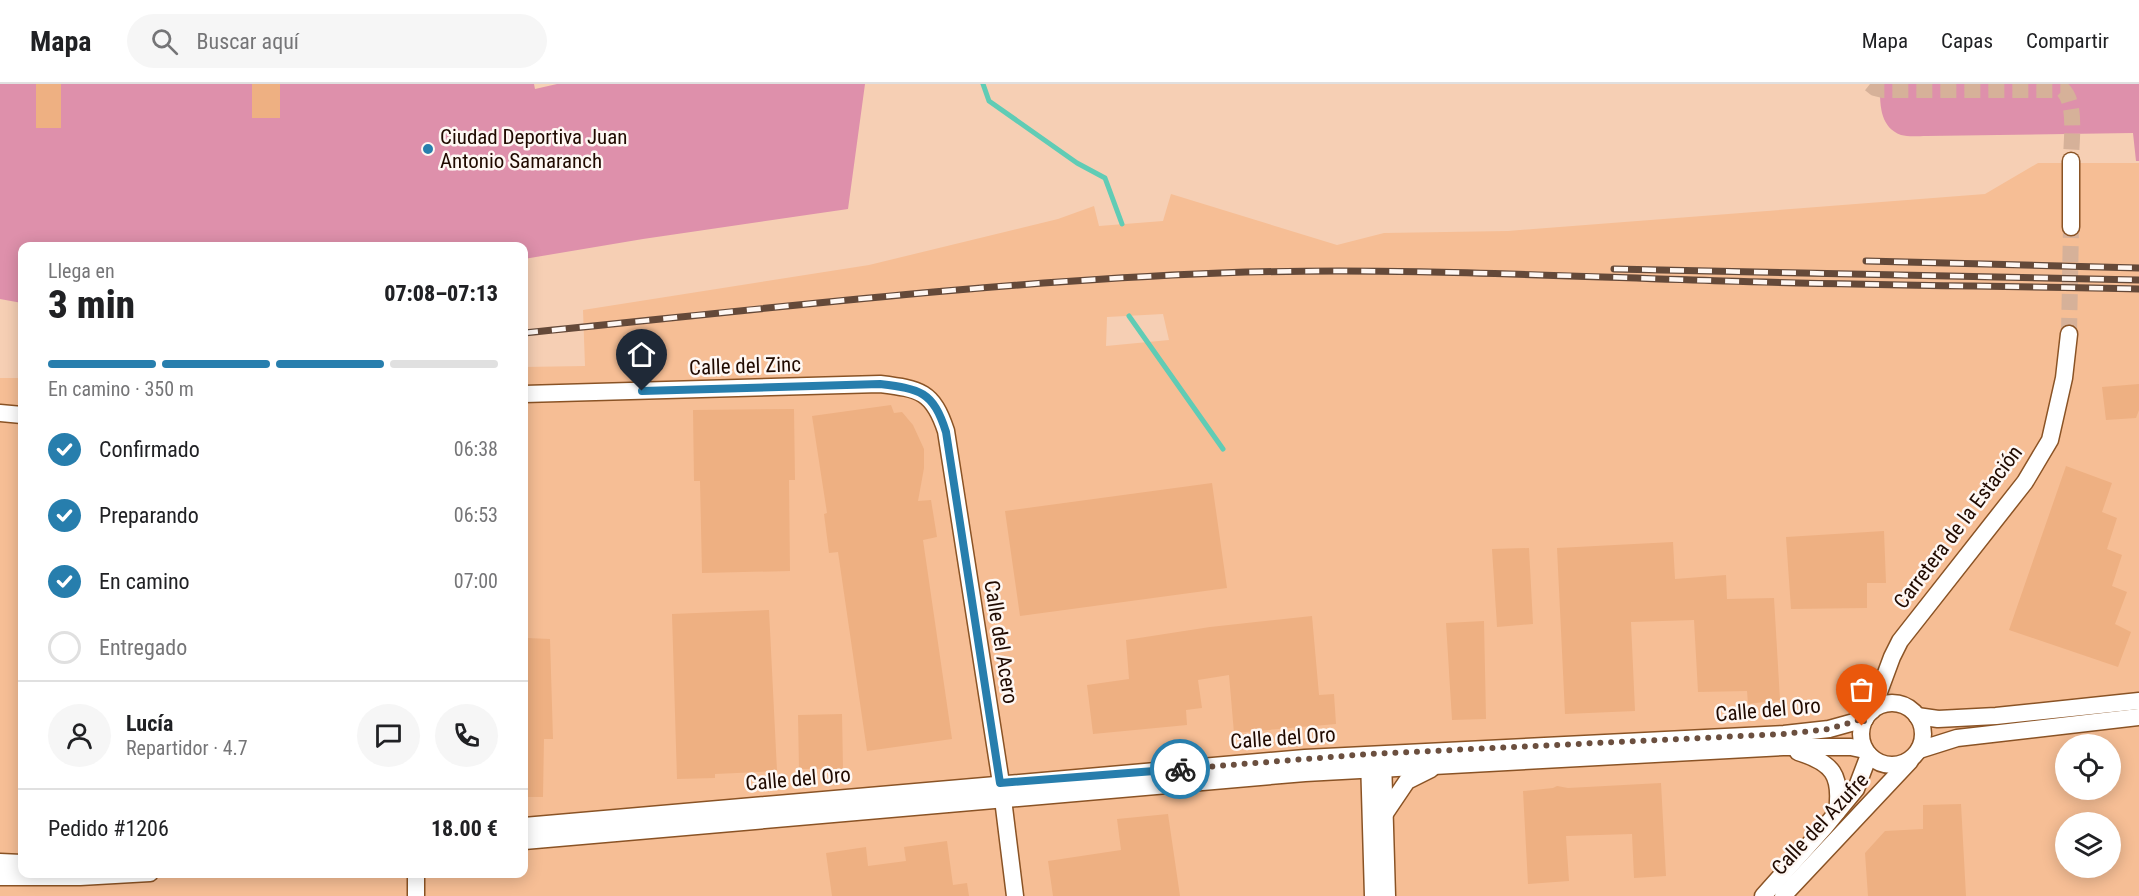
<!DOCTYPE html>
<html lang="es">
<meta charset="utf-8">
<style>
:root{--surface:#fff;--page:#f6f6f6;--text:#202124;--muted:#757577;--line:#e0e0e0;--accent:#277ead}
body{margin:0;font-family:"Roboto Condensed",sans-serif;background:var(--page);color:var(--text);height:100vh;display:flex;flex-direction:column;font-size:22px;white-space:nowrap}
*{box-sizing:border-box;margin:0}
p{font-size:20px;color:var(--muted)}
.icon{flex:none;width:33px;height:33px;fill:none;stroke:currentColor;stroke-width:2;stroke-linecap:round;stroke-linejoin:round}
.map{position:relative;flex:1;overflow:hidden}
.details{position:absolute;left:18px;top:158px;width:510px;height:636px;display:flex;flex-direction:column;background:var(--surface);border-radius:12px;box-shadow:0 3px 15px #0003}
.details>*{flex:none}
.controls{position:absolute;left:2055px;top:650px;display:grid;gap:12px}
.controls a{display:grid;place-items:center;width:66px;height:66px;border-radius:50%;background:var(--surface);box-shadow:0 3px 15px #0003;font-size:30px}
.pin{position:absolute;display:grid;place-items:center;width:51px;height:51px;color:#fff;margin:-62px -26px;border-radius:50% 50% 50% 0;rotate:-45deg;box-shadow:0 0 6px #0007}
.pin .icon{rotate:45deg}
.courier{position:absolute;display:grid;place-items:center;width:60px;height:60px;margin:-30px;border:4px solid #277ead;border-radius:50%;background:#fff;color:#222;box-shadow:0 2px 8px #0007}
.overview em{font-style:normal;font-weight:800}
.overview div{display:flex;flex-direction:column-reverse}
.overview{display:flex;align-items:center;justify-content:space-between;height:102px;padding:0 30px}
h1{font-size:39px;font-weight:800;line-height:45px}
.bar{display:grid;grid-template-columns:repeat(4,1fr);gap:9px 6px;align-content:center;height:72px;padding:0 30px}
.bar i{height:8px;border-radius:4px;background:var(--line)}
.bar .selected{background:var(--accent)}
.bar p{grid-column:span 4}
.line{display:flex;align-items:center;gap:15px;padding:0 30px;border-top:2px solid var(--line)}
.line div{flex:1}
.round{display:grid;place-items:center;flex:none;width:63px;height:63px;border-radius:32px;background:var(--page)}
ol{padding:0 30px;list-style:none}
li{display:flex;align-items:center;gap:18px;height:66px}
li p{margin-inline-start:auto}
li .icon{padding:6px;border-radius:50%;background:var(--accent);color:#fff;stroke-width:4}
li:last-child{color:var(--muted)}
li i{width:33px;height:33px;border:3px solid var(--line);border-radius:50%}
header{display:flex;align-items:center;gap:36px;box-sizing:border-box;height:84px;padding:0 30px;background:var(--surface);border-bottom:2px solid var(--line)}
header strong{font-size:28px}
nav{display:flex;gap:33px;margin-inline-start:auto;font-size:21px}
.search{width:420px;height:54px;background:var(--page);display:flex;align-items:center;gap:15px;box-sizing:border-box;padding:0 21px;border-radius:33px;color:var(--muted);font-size:22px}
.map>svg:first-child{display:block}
</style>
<header>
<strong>Mapa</strong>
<div class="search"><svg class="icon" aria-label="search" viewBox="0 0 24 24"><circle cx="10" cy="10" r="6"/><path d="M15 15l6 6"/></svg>Buscar aquí</div>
<nav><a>Mapa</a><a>Capas</a><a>Compartir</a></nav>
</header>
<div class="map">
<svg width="2139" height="812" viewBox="0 0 2139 812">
<rect width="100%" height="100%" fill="#f6cfb4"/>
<path fill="#f6be95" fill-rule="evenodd" d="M2038,79H2139V812H0V294H22V789H524V283L585,282L583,226L869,181L1058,135L1094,122L1099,142L1163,137L1171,110L1337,161L1384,149L1508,147L1985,110ZM1163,230L1169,256L1106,262L1107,233ZM2066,660H2110V705H2066ZM2066,738H2110V783H2066Z"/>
<g fill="#de90ab">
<path d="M0,0H534L535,5L557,0H865L848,125L643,155L524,175V162H22V219L0,215Z"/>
<path d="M1880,0H2139V77H2136L2133,49L1926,52C1919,52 1908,53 1901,51C1879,43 1880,19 1880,0Z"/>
</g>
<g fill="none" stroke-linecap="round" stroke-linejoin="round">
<g stroke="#60ccb5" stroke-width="5">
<path d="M983,0L989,17L1077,79L1105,94L1122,140"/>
<path d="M1129,232L1223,365"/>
</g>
</g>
<g fill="#eeb082">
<rect x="36" y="0" width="25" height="44"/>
<rect x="252" y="0" width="28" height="34"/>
<path d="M2139,300V326L2136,334L2106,336L2102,303Z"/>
<path d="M891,321L894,329L902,328L913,341L924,365V384L918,417L931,416L937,453L923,456L952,655L867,667L838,468L829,469L824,430L827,429L812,332Z"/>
<path d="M794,325L795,396H789L790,487L702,489L700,397H694L693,326Z"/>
<path d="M2066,382L2112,399L2102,428L2117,434L2107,465L2122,471L2112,502L2127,508L2115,540L2131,548L2118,583L2009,546Z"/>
<path d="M1212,399L1227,504L1020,532L1005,427Z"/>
<path d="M1884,447L1886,499H1867V524L1791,525L1786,453Z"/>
<path d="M1673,458L1675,495L1726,491L1727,515L1774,514L1780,616L1748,620L1747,607L1698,608L1694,536L1631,538L1635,627L1565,630L1557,464Z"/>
<path d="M1529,464L1533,540L1497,543L1492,465Z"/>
<path d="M769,526L777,687L715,690V694L677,695L672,530Z"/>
<path d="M1312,532L1319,611L1334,610L1336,640L1234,649L1229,591L1198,596L1202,624L1186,626L1187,641L1093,650L1087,601L1129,595L1126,556L1210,543Z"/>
<path d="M1484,537L1486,635L1452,636L1446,539Z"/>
<path d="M527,554L550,555L553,655H544L543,713H524V561H526Z"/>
<path d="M842,630L843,685H799L798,631Z"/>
<path d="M1661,699L1666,792L1634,794L1632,750L1566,752L1569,797L1528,800L1523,707L1553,704L1557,702L1568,704Z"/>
<path d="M1961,720L1966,812H1868L1865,769L1885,747L1923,745V721Z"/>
<path d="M1168,730L1180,812H1053L1048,777L1121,766L1117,735Z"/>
<path d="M947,757L953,801L967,799L969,812H832L826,769L866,763L868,782L906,777L904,763Z"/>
</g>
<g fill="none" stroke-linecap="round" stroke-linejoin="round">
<g stroke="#d6b199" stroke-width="16" stroke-dasharray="16 8" stroke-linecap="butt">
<path d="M1870,0L1875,4L1883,6H2063C2077,20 2071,58 2071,77"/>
<path d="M2069,250L2071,143"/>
</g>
<g stroke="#8a5325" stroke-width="19">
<g id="street">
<path d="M2071,143V77"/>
<path d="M524,310L880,300C920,305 933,307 946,347L1001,699L1015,812"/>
<path d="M0,329L22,331"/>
<circle cx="1892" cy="650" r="31"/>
<path d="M1872,627L1892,573L1900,557L2025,398L2050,356L2064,294L2069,250"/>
<path d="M1917,632L1938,635L1996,632L2139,617"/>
<path d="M1919,666L1957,654L2139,633"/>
<path d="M1798,668C1833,679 1842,691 1837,728"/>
<path d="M1369,674L1373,812"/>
<path d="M1383,675L1387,812"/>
<path d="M1384,731L1407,697L1431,685"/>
<path d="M524,742L1305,674L1784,650L1829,645L1865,635"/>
<path d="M524,757L1305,689L1783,663H1851L1865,666"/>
<path d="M0,778L22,779"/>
<path d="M416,789V812"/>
<path d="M0,793H80L150,789"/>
<path d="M1763,812L1824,744L1856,705L1869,671"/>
<path d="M1783,812L1910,677"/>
</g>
</g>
<use href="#street" stroke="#fff" stroke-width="16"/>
<g stroke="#644939" stroke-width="7">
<g id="rail">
<path d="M1866,177L2139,184"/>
<path d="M1614,185L2139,196"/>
<path d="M524,249C755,226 987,198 1220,189C1388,183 1557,192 1724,197C1862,201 2001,202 2139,205"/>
</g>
</g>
<use href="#rail" stroke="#fef7f3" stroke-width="4.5" stroke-dasharray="14" stroke-linecap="butt"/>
</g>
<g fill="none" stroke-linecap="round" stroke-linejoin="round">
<path stroke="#6b4f3f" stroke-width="6" stroke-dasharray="0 10.8" d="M1180,685L1369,670L1784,650L1829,645L1865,634L1862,642"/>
<path stroke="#277ead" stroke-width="8" d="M642,307L880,300C920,305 933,307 946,348L1000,699L1180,685"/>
</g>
<circle fill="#277ead" stroke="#fef7f3" stroke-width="2" cx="428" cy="65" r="6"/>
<g text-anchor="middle" stroke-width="5" stroke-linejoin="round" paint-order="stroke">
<g font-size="21" fill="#200a00" stroke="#fef7f3" text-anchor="start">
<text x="440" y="60">Ciudad Deportiva Juan<tspan x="440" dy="24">Antonio Samaranch</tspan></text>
</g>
<g font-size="21" fill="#200a00" stroke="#fef7f3">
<text transform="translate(745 282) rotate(-2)" y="7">Calle del Zinc</text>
<text transform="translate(1958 443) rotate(-53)" y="7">Carretera de la Estación</text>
<text transform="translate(1001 558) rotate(81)" y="7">Calle del Acero</text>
<text transform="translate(1768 626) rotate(-5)" y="7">Calle del Oro</text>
<text transform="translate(1283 654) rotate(-4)" y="7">Calle del Oro</text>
<text transform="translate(798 695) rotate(-5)" y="7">Calle del Oro</text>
<text transform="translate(1820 740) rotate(-47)" y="7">Calle del Azufre</text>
</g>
</g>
</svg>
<div class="controls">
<a><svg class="icon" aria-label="locate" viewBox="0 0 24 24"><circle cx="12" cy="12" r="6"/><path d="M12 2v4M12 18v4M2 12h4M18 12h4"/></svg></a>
<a><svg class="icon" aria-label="layers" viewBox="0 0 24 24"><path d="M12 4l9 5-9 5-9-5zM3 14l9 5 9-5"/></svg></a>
</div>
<div class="pin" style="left:1862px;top:642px;background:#ea580c"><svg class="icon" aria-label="bag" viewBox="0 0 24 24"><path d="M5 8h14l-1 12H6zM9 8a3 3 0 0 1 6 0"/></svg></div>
<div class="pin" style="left:642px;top:307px;background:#1f2937"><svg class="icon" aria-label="home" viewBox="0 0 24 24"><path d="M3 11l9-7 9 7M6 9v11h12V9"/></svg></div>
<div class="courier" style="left:1180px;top:685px"><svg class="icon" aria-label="bike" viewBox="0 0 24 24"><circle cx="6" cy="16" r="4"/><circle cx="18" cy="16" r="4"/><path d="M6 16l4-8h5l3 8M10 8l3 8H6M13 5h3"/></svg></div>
<section class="details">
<div class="overview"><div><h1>3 min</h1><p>Llega en</p></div><em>07:08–07:13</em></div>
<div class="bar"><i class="selected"></i><i class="selected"></i><i class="selected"></i><i></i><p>En camino · 350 m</p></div>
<ol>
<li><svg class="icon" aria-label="check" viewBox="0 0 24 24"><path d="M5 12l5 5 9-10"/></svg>Confirmado<p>06:38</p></li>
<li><svg class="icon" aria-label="check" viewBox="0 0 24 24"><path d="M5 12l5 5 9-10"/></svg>Preparando<p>06:53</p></li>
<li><svg class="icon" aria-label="check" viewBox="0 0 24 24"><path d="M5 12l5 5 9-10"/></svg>En camino<p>07:00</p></li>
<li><i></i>Entregado</li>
</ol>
<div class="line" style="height:108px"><a class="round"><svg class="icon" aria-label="person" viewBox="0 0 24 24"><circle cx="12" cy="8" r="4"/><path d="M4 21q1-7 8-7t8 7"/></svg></a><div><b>Lucía</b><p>Repartidor · 4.7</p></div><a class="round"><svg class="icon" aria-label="chat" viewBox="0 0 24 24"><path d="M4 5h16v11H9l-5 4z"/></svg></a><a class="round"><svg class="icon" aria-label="phone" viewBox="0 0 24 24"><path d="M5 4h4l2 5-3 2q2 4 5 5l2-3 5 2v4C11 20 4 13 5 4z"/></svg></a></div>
<div class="line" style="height:78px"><div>Pedido #1206</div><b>18.00 €</b></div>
</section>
</div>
